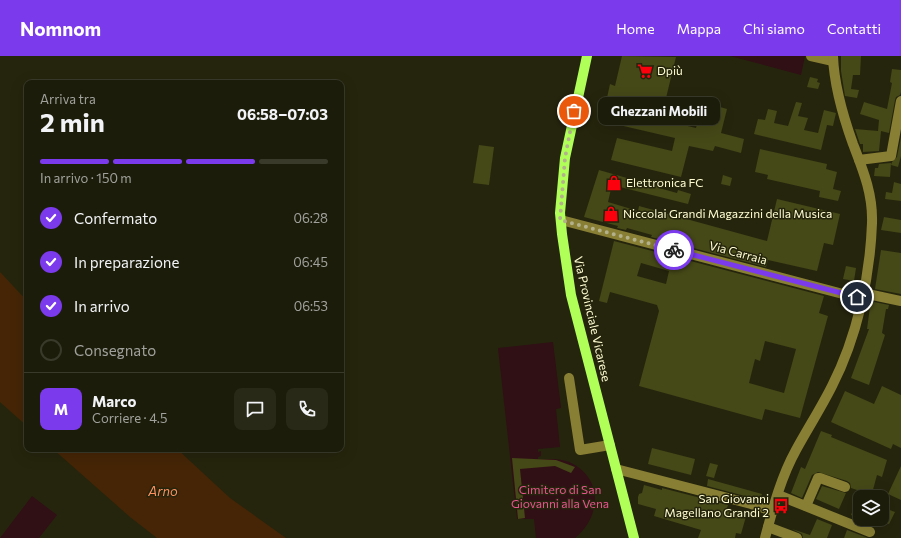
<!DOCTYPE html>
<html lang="it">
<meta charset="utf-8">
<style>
:root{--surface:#1c1c0a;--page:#292918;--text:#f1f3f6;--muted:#a0a19c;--line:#3a3a2b;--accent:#7c3aed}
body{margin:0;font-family:Commissioner,sans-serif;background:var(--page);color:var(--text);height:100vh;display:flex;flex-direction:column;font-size:15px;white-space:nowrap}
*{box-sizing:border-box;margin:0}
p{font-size:13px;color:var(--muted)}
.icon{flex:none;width:22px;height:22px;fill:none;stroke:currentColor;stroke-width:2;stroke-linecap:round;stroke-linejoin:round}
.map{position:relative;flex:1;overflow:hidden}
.panel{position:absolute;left:24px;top:24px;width:320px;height:372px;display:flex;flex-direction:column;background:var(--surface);border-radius:8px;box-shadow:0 4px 16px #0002,0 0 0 1px var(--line)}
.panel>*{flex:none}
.fabs{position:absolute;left:853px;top:434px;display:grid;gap:8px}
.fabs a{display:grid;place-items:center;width:36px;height:36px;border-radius:8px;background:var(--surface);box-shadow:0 4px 16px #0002,0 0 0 1px var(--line);font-size:20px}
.pin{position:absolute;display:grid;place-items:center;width:34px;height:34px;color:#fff;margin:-17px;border:2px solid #fff;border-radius:50%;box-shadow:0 1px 4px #0007}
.courier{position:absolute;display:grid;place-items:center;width:40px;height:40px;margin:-20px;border:3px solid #7c3aed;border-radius:50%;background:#fff;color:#222;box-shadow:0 1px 5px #0007}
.bubble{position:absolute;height:28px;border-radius:8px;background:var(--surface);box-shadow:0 4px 16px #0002,0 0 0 1px var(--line);font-size:13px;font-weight:700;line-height:28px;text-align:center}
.head em{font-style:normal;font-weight:700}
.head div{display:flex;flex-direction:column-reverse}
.head{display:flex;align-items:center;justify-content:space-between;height:68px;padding:0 16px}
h1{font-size:26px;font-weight:700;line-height:30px}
.bar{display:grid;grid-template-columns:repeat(4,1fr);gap:6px 4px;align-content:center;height:48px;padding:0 16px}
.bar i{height:5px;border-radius:3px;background:var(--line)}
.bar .on{background:var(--accent)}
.bar p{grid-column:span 4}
.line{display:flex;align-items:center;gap:10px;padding:0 16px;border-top:1px solid var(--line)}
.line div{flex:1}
.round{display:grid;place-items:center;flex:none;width:42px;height:42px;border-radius:8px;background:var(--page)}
ol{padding:0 16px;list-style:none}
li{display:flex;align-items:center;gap:12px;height:44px}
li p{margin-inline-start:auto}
li .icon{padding:4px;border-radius:50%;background:var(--accent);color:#fff;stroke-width:4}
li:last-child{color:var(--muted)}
li i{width:22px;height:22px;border:2px solid var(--line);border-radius:50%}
header{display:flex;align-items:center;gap:24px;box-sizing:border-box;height:56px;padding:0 20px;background:var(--accent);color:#fff}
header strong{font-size:19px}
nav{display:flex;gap:22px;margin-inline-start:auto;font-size:14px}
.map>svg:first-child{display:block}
</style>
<header>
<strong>Nomnom</strong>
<nav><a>Home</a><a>Mappa</a><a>Chi siamo</a><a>Contatti</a></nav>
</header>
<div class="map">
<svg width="901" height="482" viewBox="0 0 901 482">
<rect width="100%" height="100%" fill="#25250d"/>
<g fill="#300f15">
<path d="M730,0H805L801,19Z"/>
<path d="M553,286L561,352L556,353L560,391L538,393V396L541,395V400L538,401V403C549,403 559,402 569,406C603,421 602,460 575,482H536L534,463H517L498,292Z"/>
<path d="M32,440L57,459L39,482H0Z"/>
</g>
<g fill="#452506">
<path d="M0,216L27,245V370L0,346Z"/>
<path d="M53,393H177L230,442L286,482H157L130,461Z"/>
</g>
<g fill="#454817" fill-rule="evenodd">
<path d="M622,0L676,1L666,42L683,46L679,68L696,72L703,46L727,53L721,77L744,83L741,97L715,90L713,95L689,90L681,121L611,104L617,82L672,95L675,82L602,65L610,28L615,30Z"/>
<path d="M841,0H861L860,19H853L851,33L859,34L857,42L845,40L841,15Z"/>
<path d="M892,13L901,14V36L900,39L896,41L895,44L889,77L881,75L879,95L863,96V88H860L855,73L878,75L879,64L860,58L864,46L887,53L892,27L890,26Z"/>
<path d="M810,21L818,23L817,26L820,27L818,33L807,31Z"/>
<path d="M796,46L802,47L798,60L808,62L804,74L818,77L824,54L836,57L833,70L827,69L821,94L754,78L758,63L765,64L768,53L777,55L774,67L788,70Z"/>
<path d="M901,81V100L898,111L891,109L892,106L897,101Z"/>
<path d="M479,89L494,91L489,129L473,127Z"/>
<path d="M760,93L827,108L826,113L837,116L833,133L841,135L838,145L819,141L820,135L767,123L768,119L755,116Z"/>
<path d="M891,107L890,121L874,120L875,112H878L879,108Z"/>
<path d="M599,114L634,124L660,130L659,132L677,137L678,134L691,138L688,148L612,129L608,146L638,155L639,150L767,185L777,143L840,158L833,189L824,187L817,215L768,204L766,211L651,181L652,179L627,172L626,174L617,172L618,170L584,161Z"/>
<path d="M723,119L732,122L730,130L721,128Z"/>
<path d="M894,126L901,128V145L885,143L886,136L892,137Z"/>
<path d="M884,161L901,164V177L881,174Z"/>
<path d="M614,185L824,240L819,257L828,260L800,362L765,353L762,364L639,330L659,255L657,249L610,236L607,247L599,245ZM641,207L669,215L666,228L637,220ZM765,285L796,293L784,337L749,327L755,303L760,305Z"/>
<path d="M881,194L901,197V238L875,233Z"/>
<path d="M846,210L856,212L854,225L843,223Z"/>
<path d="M869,245L889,249L888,253H886L882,277L885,279L869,329L851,322L869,273H867L870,251L867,250Z"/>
<path d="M882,330L901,339V392L893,388L891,393L831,366L845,335L874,348Z"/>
<path d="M821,375L832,379L831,381L887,404L882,421L877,419L871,441H860V462L851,459L860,435L851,432L850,427L847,425L818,416L812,419L802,442L791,437L801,411L805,413Z"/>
<path d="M652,392L695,403L691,419L648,408Z"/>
<path d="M512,402L556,404L575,411L571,417L555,410L520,413L525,462L518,463Z"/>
<path d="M710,407L718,409L714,422L706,420Z"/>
<path d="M901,410V444L888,438Z"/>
<path d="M708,423L762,438L760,444L707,430Z"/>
<path d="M644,429L662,434V432L728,449L727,452L747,457L741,478L736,477L735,482H698L701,474L654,460L656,453L638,448V441L639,438L642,437Z"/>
<path d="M822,430L846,437L839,453L816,443Z"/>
<path d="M882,451L895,456L889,468L882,466Z"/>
<path d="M817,463L832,469L827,482H803L802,478L792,473L810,479Z"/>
<path d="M847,474L868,482H844Z"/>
</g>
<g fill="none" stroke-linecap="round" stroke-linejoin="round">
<g stroke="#887f34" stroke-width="10">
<path d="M811,0L833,5"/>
<path d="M859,104L891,100L901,45"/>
<path d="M561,164L862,243"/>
<path d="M863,237L901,245"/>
<path d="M569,322L580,394L610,389"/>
<path d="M616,413L751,448L772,455"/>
<path d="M778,439L870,476"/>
<path d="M806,450L818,422H820L845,431"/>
<path d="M768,471L797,482"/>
<path d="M765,482C773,452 781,421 796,394C808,372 821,352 832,330C857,281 870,222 872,167C873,138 863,114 853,88C843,60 834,30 833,0"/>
</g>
<path stroke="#b0ff58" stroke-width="10" d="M587,0L565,102L560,157L562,178L571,239L634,482"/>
</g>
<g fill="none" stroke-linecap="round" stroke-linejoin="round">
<path stroke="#b3b18c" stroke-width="4" stroke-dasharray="0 7.2" d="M574,55L565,102L560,164L674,194"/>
<path stroke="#7c3aed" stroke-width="5" d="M674,194L857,241"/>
</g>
<defs>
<g id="supermarket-bare" transform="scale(1.2)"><path d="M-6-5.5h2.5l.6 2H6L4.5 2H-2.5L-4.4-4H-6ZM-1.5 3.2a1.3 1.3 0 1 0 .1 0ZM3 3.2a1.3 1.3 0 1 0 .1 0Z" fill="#fc000d" stroke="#25250d" stroke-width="2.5" paint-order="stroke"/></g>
<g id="shop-bare" transform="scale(1.2)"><path d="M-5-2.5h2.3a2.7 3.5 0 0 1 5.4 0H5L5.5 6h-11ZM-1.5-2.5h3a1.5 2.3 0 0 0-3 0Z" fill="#fc000d" stroke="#25250d" stroke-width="2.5" paint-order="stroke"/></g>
<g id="bus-bare" transform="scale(1.2)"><path d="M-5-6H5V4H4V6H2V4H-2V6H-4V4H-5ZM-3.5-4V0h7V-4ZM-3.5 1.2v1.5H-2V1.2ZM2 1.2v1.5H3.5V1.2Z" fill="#fc000d" stroke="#25250d" stroke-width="2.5" paint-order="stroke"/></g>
</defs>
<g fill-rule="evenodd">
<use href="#supermarket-bare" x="645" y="15"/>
<use href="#shop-bare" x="614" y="127"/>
<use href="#shop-bare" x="611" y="158"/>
<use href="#bus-bare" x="781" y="450"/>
</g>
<g text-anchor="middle" stroke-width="3" stroke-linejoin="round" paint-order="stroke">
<g font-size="12" fill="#fffdd1" stroke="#25250d" text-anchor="start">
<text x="657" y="19">Dpiù</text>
<text x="626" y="131">Elettronica FC</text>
<text x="623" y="162">Niccolai Grandi Magazzini della Musica</text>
<text x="769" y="447" text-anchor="end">San Giovanni<tspan x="769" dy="14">Magellano Grandi 2</tspan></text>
</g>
<g font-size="12" fill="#fffdd1" stroke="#25250d">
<text transform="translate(738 197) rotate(15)" y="4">Via Carraia</text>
<text transform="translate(592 263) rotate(77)" y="4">Via Provinciale Vicarese</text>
</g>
<g font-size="12" fill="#e9538f" stroke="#25250d">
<text x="560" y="438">Cimitero di San<tspan x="560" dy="14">Giovanni alla Vena</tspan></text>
</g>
<g font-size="13" font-style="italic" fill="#ff915f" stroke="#25250d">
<text x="163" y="440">Arno</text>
</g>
</g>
</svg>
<div class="fabs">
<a><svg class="icon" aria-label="layers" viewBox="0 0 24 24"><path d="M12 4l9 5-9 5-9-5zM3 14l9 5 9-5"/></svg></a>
</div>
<div class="pin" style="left:574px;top:55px;background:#ea580c"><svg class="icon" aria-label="bag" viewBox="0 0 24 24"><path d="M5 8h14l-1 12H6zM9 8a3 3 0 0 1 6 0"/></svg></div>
<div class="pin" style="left:857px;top:241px;background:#1f2937"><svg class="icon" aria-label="home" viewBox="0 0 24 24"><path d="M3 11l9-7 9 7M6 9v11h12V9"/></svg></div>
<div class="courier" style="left:674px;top:194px"><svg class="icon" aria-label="bike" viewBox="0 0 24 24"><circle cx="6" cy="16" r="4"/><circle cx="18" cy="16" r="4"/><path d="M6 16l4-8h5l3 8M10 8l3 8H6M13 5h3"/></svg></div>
<div class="bubble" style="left:598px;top:41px;width:122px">Ghezzani Mobili</div>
<section class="panel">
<div class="head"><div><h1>2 min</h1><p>Arriva tra</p></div><em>06:58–07:03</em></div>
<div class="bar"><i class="on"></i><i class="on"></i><i class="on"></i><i></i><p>In arrivo · 150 m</p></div>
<ol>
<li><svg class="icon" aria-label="check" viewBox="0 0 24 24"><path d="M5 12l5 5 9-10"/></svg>Confermato<p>06:28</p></li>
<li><svg class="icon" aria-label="check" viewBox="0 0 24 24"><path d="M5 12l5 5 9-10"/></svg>In preparazione<p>06:45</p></li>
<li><svg class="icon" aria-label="check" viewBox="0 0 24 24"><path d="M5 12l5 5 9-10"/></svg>In arrivo<p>06:53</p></li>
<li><i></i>Consegnato</li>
</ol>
<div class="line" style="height:72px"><b class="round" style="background:var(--accent);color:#fff">M</b><div><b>Marco</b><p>Corriere · 4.5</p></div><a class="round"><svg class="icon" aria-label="chat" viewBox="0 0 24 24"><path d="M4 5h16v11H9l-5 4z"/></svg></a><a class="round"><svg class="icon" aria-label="phone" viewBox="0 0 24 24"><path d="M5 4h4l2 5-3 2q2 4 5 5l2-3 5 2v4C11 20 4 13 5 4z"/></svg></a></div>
</section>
</div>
